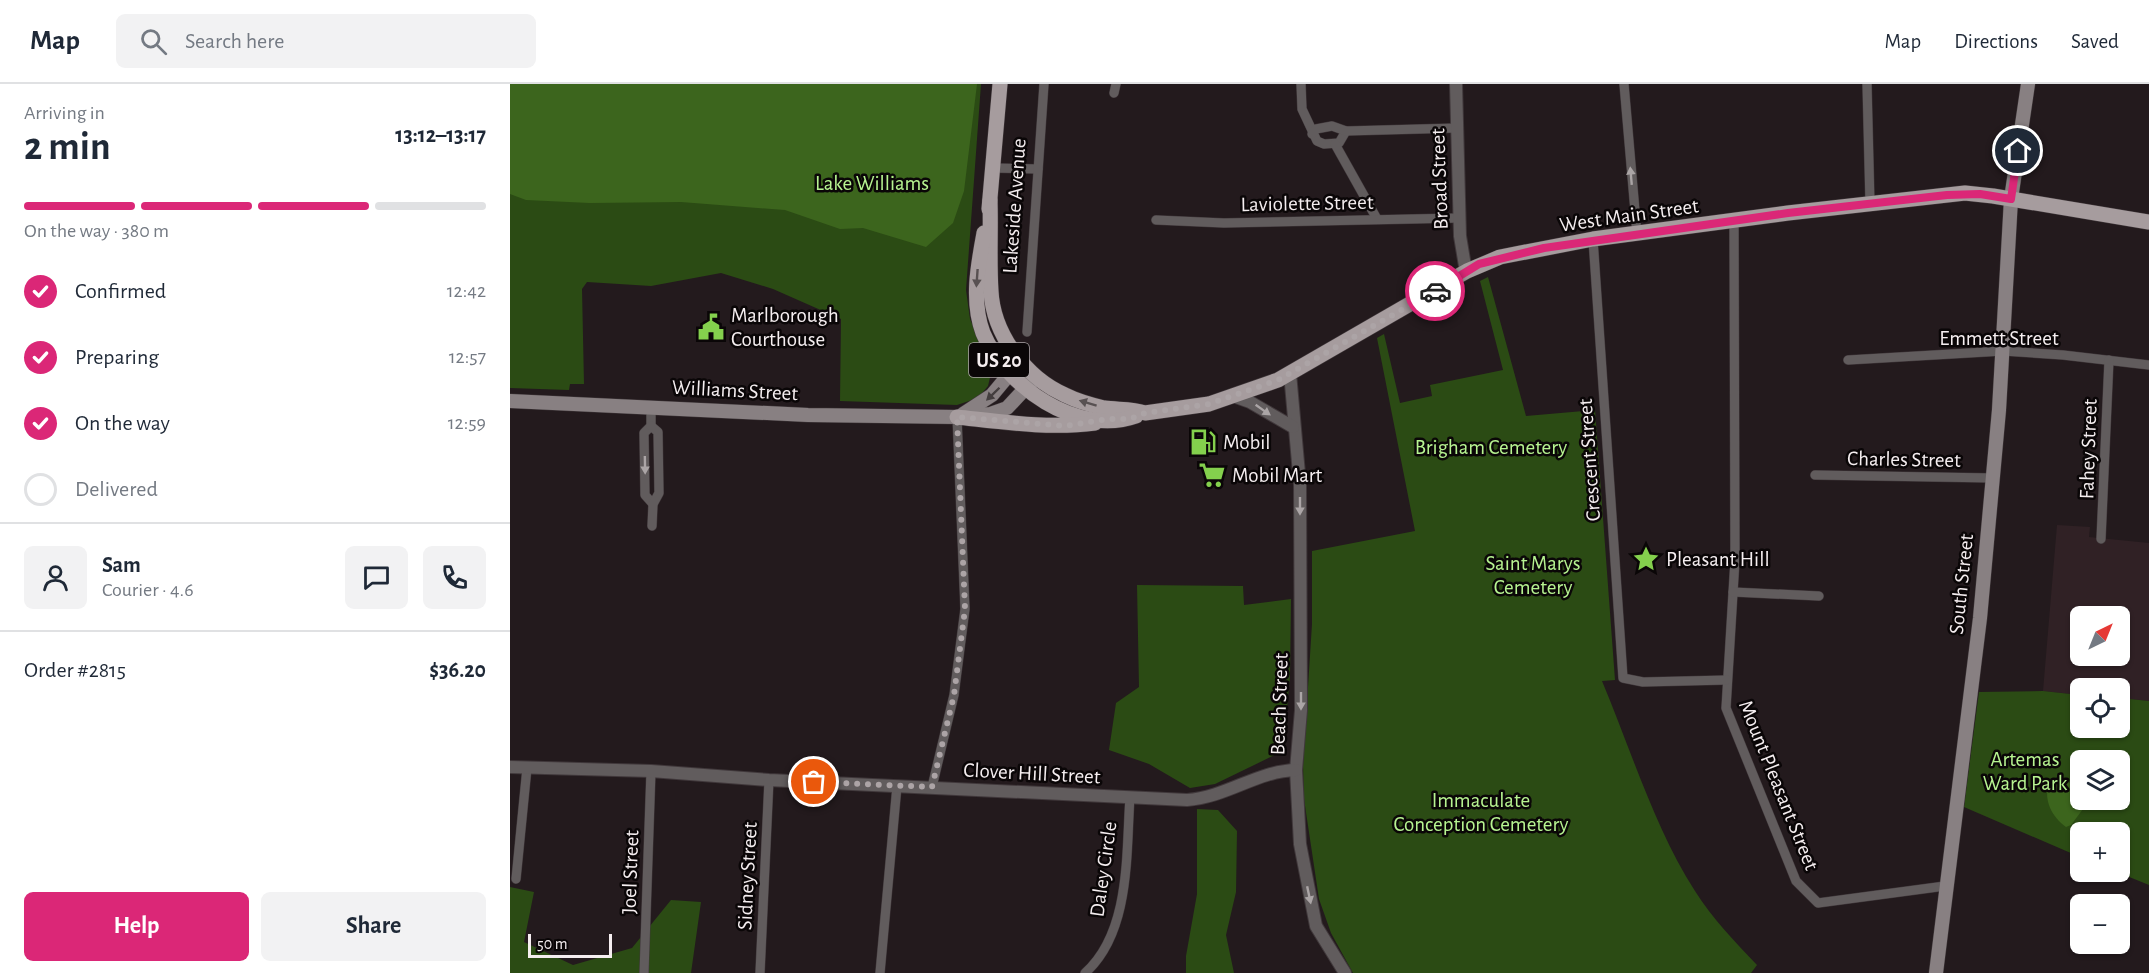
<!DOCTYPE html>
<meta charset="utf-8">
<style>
:root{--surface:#fff;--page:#f2f2f3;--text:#1f2937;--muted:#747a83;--line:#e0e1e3;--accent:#db2777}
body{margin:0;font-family:"Alegreya Sans",sans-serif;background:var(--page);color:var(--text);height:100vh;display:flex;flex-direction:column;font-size:22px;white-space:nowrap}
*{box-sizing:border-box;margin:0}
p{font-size:20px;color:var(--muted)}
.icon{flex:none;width:33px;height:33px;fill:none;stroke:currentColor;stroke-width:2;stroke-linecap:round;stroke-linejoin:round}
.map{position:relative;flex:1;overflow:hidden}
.drawer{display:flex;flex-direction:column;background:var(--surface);width:510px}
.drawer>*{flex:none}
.needle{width:39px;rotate:43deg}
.tools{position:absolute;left:1560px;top:522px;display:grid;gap:12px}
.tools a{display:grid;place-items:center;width:60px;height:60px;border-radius:9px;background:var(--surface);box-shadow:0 2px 4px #0004;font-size:30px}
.scale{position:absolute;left:18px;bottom:15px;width:84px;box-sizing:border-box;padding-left:6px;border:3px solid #f5eef0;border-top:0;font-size:16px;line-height:21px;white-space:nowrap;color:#f5eef0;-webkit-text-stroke:4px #0a0607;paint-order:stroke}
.pin{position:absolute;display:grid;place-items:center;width:51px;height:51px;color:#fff;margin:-26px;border:3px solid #fff;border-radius:50%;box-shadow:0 2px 6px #0007}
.courier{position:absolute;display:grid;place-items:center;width:60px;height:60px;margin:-30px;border:4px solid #db2777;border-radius:50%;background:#fff;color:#222;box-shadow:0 2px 8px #0007}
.head em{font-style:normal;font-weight:700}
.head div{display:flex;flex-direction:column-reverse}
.head{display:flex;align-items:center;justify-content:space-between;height:102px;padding:0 24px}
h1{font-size:39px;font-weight:700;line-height:45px}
.bar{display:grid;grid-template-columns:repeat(4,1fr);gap:9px 6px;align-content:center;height:72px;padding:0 24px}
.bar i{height:8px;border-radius:4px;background:var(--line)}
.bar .active{background:var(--accent)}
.bar p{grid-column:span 4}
.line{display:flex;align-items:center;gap:15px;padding:0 24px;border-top:2px solid var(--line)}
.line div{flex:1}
.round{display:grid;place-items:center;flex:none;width:63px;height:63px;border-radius:9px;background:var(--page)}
ol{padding:0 24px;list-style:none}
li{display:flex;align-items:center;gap:18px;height:66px}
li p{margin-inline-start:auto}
li .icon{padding:6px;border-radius:50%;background:var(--accent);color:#fff;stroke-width:4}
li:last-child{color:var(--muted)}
li i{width:33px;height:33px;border:3px solid var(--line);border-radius:50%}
.button{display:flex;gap:12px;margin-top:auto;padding:12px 24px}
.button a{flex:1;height:69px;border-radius:9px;background:var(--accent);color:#fff;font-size:24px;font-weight:700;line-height:69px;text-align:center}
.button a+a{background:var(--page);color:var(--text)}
header{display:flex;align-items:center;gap:36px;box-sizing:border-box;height:84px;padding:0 30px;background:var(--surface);border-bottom:2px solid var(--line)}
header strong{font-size:28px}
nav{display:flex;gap:33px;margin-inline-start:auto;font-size:21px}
.search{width:420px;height:54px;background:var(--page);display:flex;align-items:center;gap:15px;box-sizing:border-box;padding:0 21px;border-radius:9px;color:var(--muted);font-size:22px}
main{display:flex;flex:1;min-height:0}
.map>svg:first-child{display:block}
</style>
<header>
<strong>Map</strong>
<div class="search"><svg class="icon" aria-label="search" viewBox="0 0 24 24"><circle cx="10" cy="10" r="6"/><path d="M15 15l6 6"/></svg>Search here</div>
<nav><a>Map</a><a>Directions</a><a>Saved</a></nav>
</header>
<main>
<section class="drawer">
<div class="head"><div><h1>2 min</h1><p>Arriving in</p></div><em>13:12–13:17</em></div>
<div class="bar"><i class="active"></i><i class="active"></i><i class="active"></i><i></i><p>On the way · 380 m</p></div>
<ol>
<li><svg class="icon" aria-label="check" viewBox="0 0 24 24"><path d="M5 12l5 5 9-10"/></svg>Confirmed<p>12:42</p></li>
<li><svg class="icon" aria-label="check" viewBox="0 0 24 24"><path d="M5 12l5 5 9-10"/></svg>Preparing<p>12:57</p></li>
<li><svg class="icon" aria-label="check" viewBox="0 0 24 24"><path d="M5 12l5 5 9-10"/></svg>On the way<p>12:59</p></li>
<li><i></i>Delivered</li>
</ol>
<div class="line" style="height:108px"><a class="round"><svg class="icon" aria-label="person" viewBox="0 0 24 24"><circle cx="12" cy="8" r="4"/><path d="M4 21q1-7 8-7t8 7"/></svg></a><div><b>Sam</b><p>Courier · 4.6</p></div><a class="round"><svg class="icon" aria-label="chat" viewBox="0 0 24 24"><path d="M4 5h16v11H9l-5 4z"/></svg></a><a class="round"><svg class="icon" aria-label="phone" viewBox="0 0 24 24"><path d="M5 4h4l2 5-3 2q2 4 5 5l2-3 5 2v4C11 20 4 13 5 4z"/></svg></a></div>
<div class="line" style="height:78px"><div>Order #2815</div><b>$36.20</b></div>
<div class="button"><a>Help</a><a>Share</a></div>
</section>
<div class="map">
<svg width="1639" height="889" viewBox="0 0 1639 889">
<rect width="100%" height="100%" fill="#231a1d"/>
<path fill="#302125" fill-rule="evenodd" d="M1547,441L1580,443L1579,453L1639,459V617L1610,614V604H1570V611L1533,607ZM1570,532H1610V572H1570Z"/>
<g fill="#2b4b14" fill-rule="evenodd">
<path d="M0,0H471L456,206L460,235L482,285L478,302L468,314L447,321L330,317L331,235L263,205L211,189L141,202L77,198L72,205L74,300H60L59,306L0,304Z"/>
<path d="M978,193L1016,332L1085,326L1105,596L1092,597C1121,666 1145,745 1185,807C1202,834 1225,858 1247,881L1241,889H843L821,849L809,815L794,715L793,682L802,540V467L905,447L867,254L874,250L890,319L922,312L920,301L993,286L970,197Z"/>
<path d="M627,501L733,502L734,521L781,515L780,592L773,667L705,700L680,704L639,680L599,666L606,619L629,603Z"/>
<path d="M1533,607L1570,611V644H1610V614L1639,617V801L1607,788H1610V748H1570V773L1454,723L1469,608ZM1570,676H1610V716H1570Z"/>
<path d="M687,725L708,726L727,747L726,808L716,851L724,889H676V872L687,810Z"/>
<path d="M0,803L24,808L14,858L63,881L122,864L161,816L191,818L181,889H0Z"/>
</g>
<g fill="#3c651d">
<path d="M0,0H467L454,107L443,139L416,163L353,144L330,145L275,126L171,118L80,119L16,116L0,110Z"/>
<path d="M1545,696L1562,699L1573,725L1561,741L1556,743C1542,733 1533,716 1539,699Z"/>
</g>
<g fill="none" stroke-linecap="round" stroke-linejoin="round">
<g stroke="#40383b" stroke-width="10">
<g id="minor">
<path d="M791,0L792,25L807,57L814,60L829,59L836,47"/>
<path d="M1114,0L1127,150"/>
<path d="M1357,0L1360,120"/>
<path d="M604,9L606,0"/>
<path d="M802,50L806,45L822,42L836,47L947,44"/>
<path d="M825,60L867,135"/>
<path d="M483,84L528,85"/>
<path d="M646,136L714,139L949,134"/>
<path d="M1224,137L1225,476L1216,624L1286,797L1308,819L1435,802"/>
<path d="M1083,155L1113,594L1133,598L1217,596"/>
<path d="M517,248L534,0"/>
<path d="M1338,276L1493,267L1553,271L1639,281"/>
<path d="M141,322V342L134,349L135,411L143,420"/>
<path d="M141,342L148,348L149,409L143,420L142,442"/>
<path d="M1305,391L1483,394"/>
<path d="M1591,455L1599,276"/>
<path d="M1223,508L1309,512"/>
<path d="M422,703L444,611L455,525L447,333"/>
<path d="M6,795L17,684"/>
<path d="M134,889L141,687"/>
<path d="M250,889L259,696"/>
<path d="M370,889L387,702"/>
<path d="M575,889C621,848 616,769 620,713"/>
</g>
</g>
<g stroke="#40383b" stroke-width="14">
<g id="tertiary">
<path d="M946,0L950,152L956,188"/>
<path d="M780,289L790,401L791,626L786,686L790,760L806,842L835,889"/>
<path d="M723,312L740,318L783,343"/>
<path d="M0,683L141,687L259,696L677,716C717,713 747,687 786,686"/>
</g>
</g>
<g stroke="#40383b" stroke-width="15">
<g id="secondary">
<path d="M0,317L298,331L447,333L480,330L497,324L526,293"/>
<path d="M453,330L482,311L507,281"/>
<path d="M1426,889L1470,534L1489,326L1501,115L1518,0"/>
</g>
</g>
<g stroke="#40383b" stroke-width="16">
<g id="primary">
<path d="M480,116C481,146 479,177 481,207C483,250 516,294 555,311C567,317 581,321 594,324C608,326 621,324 635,329L699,320L768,296L957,187L990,173L1083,155L1278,129L1455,109L1483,112L1639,138"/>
<path d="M479,125L490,0"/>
<path d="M474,149C468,181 461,217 473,249C495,302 567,353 626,332"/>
<path d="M447,333C493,338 539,345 585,339"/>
</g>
</g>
<use href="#minor" stroke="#615c5d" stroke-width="9"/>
<use href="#tertiary" stroke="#615c5d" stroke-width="12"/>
<use href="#secondary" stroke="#888082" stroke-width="14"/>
<use href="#primary" stroke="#a69c9e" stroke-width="15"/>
</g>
<defs><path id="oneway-solid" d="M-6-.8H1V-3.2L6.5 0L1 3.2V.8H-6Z" transform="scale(1.5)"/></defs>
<g fill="#aba5a6">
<use href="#oneway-solid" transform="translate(1121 92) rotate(-95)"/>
<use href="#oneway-solid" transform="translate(753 326) rotate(35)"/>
<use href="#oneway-solid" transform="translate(135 381) rotate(89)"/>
<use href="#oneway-solid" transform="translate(790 422) rotate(90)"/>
<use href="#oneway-solid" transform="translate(791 617) rotate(90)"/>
<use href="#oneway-solid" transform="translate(799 811) rotate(78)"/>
</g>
<g fill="#585152">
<use href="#oneway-solid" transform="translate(467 194) rotate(94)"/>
<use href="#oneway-solid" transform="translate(578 319) rotate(-163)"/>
</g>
<use fill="#433d3e" href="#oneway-solid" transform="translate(483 310) rotate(136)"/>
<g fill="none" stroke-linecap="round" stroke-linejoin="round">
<path stroke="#aca4a6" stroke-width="6" stroke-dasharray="0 10.8" d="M304,698L422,703L444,611L455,525L447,333L556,342L597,335H620L635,329L699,320L768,296L925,207"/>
<path stroke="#db2777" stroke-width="8" d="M925,207L969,180L1034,164L1278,129L1437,111L1470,110L1501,115L1508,67"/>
</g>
<defs>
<g id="civic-bare" transform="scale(2.07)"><path d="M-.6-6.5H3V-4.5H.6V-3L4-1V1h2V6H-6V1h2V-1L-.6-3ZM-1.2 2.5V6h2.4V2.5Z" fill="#84d04d" stroke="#0a0607" stroke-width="2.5" paint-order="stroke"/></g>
<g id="fuel-bare" transform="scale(2.07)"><path d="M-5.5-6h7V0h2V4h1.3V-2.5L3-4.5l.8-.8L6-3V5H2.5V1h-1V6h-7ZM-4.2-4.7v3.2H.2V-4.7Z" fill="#84d04d" stroke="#0a0607" stroke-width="2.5" paint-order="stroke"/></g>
<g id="supermarket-bare" transform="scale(2.07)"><path d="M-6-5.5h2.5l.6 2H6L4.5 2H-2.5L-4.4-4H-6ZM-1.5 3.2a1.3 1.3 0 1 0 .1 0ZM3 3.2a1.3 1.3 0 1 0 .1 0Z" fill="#84d04d" stroke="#0a0607" stroke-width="2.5" paint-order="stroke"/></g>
<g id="sight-bare" transform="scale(2.07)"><path d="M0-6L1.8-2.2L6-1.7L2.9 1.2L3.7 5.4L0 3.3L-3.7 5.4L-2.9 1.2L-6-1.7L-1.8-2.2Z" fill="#84d04d" stroke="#0a0607" stroke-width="2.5" paint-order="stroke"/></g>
</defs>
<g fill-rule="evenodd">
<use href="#civic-bare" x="201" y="243"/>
<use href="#fuel-bare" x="693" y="358"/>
<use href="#supermarket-bare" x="702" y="391"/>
<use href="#sight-bare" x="1136" y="475"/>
</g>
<g text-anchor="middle" stroke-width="5" stroke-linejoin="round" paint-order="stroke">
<rect fill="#0a0607" stroke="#aea8aa" stroke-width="1.5" x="459" y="259" width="60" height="34" rx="4.5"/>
<g font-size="20" font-weight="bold" fill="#f5eef0">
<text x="489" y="283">US 20</text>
</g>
<g font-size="21" fill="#f5eef0" stroke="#0a0607">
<text transform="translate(929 95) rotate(-92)" y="7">Broad Street</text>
<text transform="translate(797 119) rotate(-1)" y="7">Laviolette Street</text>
<text transform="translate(504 122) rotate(-86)" y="7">Lakeside Avenue</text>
<text transform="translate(1119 131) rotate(-8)" y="7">West Main Street</text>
<text x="1489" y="261">Emmett Street</text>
<text transform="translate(225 306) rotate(3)" y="7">Williams Street</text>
<text transform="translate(1578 365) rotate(-88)" y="7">Fahey Street</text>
<text transform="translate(1394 375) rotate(1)" y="7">Charles Street</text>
<text transform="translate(1079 376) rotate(-94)" y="7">Crescent Street</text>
<text transform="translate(1451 500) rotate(-84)" y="7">South Street</text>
<text transform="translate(769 620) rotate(-88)" y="7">Beach Street</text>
<text transform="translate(522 689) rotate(3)" y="7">Clover Hill Street</text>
<text transform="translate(1269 701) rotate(68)" y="7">Mount Pleasant Street</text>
<text transform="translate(593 785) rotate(-82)" y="7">Daley Circle</text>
<text transform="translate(120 788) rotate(-88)" y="7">Joel Street</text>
<text transform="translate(237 792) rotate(-87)" y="7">Sidney Street</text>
</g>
<g font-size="21" fill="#b7f491" stroke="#0a0607">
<text x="362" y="106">Lake Williams</text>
<text x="981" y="370">Brigham Cemetery</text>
<text x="1023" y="486">Saint Marys<tspan x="1023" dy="24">Cemetery</tspan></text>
<text x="1515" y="682">Artemas<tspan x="1515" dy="24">Ward Park</tspan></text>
<text x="971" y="723">Immaculate<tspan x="971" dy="24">Conception Cemetery</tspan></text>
</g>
<g font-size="21" fill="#f5eef0" stroke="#0a0607" text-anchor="start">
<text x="221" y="238">Marlborough<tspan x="221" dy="24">Courthouse</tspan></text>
<text x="713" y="365">Mobil</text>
<text x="722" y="398">Mobil Mart</text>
<text x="1156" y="482">Pleasant Hill</text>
</g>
</g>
</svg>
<div class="tools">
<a><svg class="needle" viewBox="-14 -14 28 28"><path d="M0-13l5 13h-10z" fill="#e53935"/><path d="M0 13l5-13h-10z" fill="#747a83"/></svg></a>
<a><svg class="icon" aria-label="locate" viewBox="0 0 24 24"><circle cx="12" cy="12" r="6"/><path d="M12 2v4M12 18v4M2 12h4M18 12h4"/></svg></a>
<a><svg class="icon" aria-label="layers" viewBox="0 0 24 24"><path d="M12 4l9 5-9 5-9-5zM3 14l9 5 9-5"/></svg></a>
<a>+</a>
<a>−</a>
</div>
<div class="scale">50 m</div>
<div class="pin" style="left:304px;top:698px;background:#ea580c"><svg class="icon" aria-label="bag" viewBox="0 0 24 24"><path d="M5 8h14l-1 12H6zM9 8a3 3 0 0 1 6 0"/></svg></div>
<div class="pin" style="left:1508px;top:67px;background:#1f2937"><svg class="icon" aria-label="home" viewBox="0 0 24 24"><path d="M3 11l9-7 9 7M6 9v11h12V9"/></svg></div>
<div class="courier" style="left:925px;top:207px"><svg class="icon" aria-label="car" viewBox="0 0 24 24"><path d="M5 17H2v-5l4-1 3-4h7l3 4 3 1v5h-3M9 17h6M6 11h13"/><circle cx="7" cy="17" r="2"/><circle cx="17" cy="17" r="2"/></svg></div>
</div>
</main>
